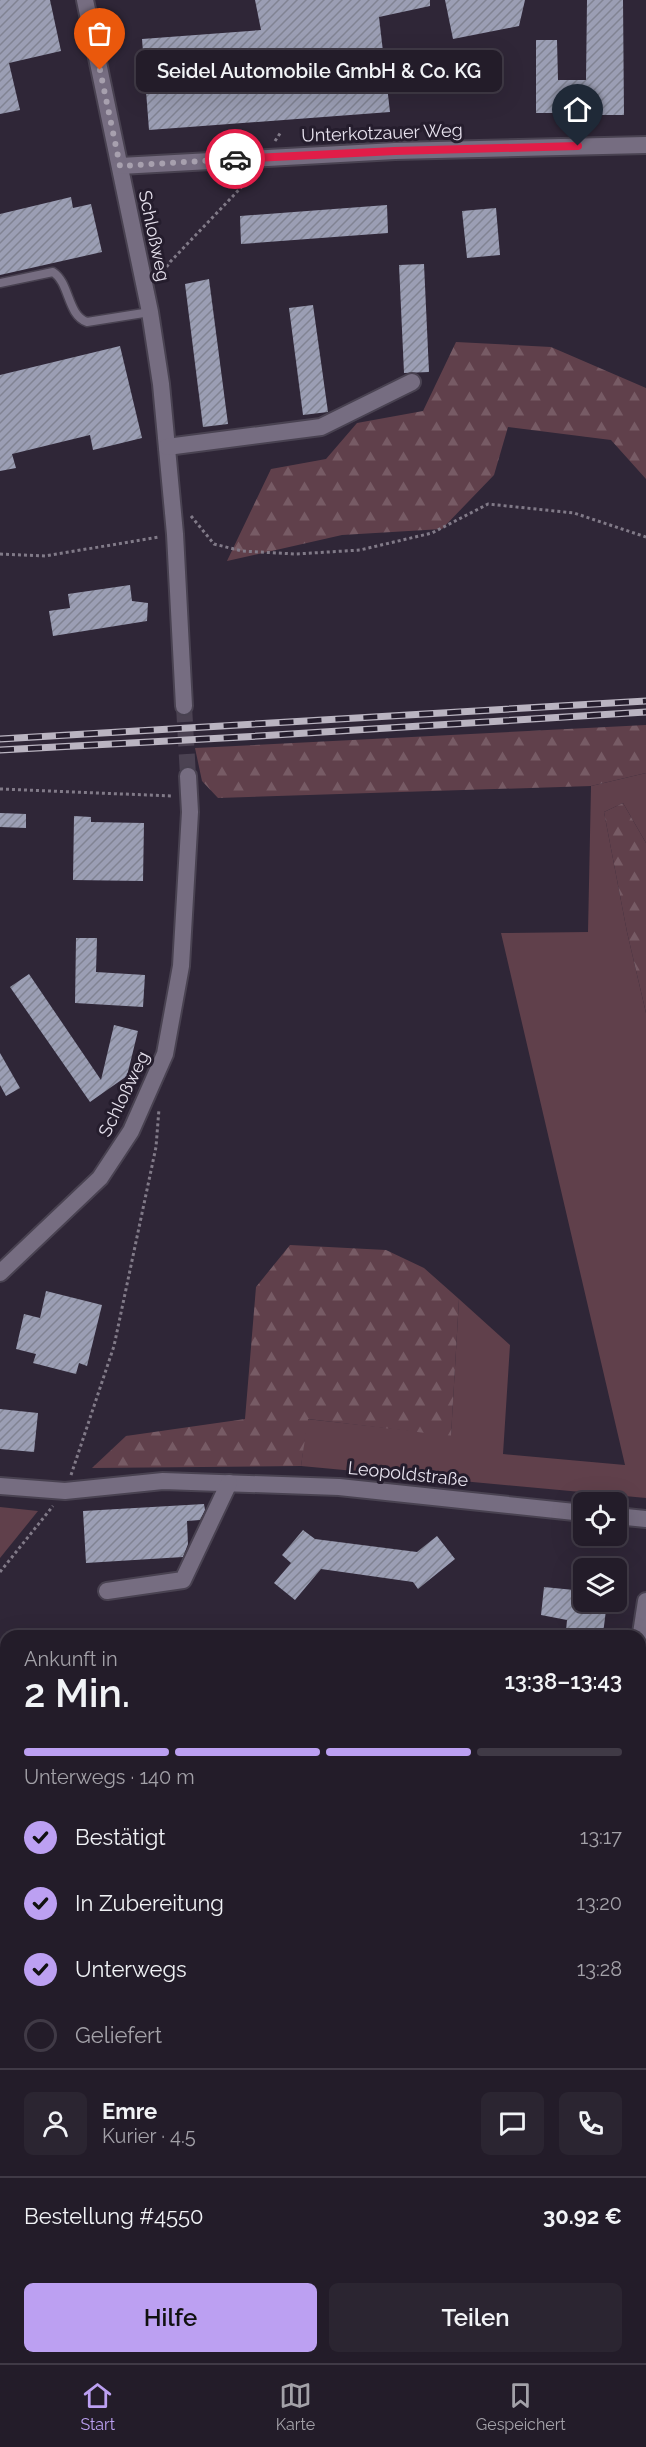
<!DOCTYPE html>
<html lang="de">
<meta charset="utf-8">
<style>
:root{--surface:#231c29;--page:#2b2531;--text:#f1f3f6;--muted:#a3a1a8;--line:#403a46;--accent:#bca0f2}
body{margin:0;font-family:Raleway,sans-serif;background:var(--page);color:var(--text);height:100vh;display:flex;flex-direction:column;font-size:22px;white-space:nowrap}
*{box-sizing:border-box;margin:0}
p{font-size:20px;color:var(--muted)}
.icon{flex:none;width:33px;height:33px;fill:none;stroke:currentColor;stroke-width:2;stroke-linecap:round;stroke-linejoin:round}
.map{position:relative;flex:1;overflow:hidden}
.panel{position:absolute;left:0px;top:1630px;width:646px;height:734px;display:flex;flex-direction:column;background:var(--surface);border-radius:18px 18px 0 0;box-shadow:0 6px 24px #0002,0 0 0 2px var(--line)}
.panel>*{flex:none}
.fabs{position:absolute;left:573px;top:1492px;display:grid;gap:12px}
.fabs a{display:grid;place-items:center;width:54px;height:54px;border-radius:9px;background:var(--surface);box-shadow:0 6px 24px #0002,0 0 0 2px var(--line);font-size:30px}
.pin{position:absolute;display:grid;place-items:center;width:51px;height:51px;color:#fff;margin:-62px -26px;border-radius:50% 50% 50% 0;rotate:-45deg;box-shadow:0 0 6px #0007}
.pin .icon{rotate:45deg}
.courier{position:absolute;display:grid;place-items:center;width:60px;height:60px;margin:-30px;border:4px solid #e11d48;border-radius:50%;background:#fff;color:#222;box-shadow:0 2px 8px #0007}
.bubble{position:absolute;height:42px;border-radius:9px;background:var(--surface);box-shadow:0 6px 24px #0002,0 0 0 2px var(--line);font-size:20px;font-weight:600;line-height:42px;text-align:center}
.summary em{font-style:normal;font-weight:600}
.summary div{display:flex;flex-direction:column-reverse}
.summary{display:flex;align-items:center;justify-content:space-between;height:102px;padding:0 24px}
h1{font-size:39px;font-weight:600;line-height:45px}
.bar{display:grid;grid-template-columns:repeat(4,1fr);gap:9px 6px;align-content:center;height:72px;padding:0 24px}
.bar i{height:8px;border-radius:4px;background:var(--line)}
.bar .selected{background:var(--accent)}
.bar p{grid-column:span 4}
.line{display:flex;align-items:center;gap:15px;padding:0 24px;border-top:2px solid var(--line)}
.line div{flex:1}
.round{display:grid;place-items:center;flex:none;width:63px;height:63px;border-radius:9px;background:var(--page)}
ol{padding:0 24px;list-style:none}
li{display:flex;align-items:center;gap:18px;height:66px}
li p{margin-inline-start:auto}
li .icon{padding:6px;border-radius:50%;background:var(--accent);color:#111;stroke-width:4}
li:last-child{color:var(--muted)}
li i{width:33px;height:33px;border:3px solid var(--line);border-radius:50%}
.primary-button{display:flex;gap:12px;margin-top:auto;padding:12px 24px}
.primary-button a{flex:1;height:69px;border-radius:9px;background:var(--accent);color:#111;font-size:24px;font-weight:600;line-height:69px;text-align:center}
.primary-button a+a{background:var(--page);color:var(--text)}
.menu{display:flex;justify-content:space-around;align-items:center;height:84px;border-top:2px solid var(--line);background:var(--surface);font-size:16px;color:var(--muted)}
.menu a{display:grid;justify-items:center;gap:3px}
.menu .selected{color:var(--accent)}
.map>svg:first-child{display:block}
</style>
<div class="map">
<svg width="646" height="2363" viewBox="0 0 646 2363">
<defs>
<pattern id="forest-firs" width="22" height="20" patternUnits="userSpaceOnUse" patternTransform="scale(1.5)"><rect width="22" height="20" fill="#60404b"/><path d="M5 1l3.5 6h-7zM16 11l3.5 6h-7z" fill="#775b65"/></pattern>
<pattern id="building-hatch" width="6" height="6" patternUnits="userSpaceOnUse" patternTransform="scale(1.5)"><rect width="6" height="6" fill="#9b9eb4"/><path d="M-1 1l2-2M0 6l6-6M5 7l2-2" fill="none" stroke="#818393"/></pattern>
</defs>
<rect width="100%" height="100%" fill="#2f2637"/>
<g fill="#60404b">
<path d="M646,773V843L623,803L604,812L627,932L646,1013V1498L301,1466L307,1419L451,1435L459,1299L510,1345L503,1454L625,1465L501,933L588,932L591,786Z"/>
<path d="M0,1507L38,1511L0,1558Z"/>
</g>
<g fill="url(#forest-firs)">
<path d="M456,342L551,347L646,388V479L611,440L508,427L494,475L442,529L342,535L227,561L271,469L326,459L357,423L423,411Z"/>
<path d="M646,725V773L591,786L218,798L202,781L195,748Z"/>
<path d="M623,803L646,843V1013L627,932L604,812Z"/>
<path d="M290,1245L386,1250L424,1268L459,1299L451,1436L308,1419L301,1466L92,1468L126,1436L245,1419L256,1287Z"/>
<path d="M0,2055L6,2058V2346L0,2347Z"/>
<path d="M641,2274L646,2282V2363H517L518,2358H640Z"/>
<path d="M131,2358H503L510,2363H146Z"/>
</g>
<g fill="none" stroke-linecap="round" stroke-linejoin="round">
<g stroke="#021026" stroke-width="5">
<path d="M0,2206L6,2205"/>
<path d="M432,2358L439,2363"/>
</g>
</g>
<g fill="url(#building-hatch)">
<path d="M0,0H50L61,51L9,63L20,110L0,114Z"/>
<path d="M255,0H430V6L379,17L390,112L149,130L142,39L261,30Z"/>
<path d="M445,0H525L519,26L453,39Z"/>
<path d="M587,0H623L624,115H594V101H567V113H536V40H557L558,80H586Z"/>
<path d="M71,197L73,208L91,204L102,252L0,275V214Z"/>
<path d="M387,205L388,233L241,244L240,216Z"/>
<path d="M496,208L500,255L467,258L462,211Z"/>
<path d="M424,264L429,372L404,373L399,265Z"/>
<path d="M209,279L228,424L203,427L185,284Z"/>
<path d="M313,305L328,412L303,415L289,308Z"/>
<path d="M120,346L142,438L93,450L90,435L12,454L16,468L0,471V375Z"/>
<path d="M130,585L132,601L148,603L147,621L53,636L49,611L70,608L68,594Z"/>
<path d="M0,813L26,814V828L0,827Z"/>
<path d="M74,816L91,817V822L144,823L143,881L73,880Z"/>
<path d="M76,938H97L96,972L145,975L143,1007L75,1003Z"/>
<path d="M29,974L101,1080L114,1025L138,1031L127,1076L90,1102L10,987Z"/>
<path d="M0,1053L20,1088L6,1096L0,1085Z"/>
<path d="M46,1291L102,1305L87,1366L79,1363L76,1374L33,1363L36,1354L16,1349L24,1314L40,1318Z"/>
<path d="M0,1409L38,1413L34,1452L0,1449Z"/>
<path d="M204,1504L205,1510L200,1520L187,1521L188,1544L183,1557L86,1563L83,1511Z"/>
<path d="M303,1530L315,1539L417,1552L437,1536L455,1559L418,1589L413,1582L321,1569L295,1600L274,1583L291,1563L282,1555Z"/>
<path d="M544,1587L584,1591V1602H607L603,1634L566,1631L567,1620L541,1615Z"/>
</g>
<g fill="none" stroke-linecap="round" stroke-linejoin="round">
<path stroke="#4b4252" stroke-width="16" stroke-dasharray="16 8" stroke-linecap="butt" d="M184,706L188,776"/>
<g stroke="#494251" stroke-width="11">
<g id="lane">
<path d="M0,283L53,272C70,283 67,315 87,322L150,312"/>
<path d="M640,1872L643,1860"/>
<path d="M509,2363V2362"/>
</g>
</g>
<g stroke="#494251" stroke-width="20">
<g id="street">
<path d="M85,0L150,312L161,384L175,534L184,706"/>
<path d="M120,166L395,151L646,145"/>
<path d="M167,447L321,427L412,382"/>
<path d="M0,1273L100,1178L131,1131L165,1054L181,966L190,812L188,776"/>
<path d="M0,1486L65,1491L163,1481L339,1487L584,1513"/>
<path d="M616,1516L646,1519"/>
<path d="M107,1591L183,1580L229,1483"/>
<path d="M640,1640L646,1601"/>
<path d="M0,1796L6,1801"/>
<path d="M640,1860H646"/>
<path d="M0,2031L6,2037"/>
</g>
</g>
<g stroke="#494251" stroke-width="27">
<g id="secondary">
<path d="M73,2358L85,2363"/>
<path d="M0,2361L13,2358"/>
</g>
</g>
<g stroke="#817a88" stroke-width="3" stroke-dasharray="3 3" stroke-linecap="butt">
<path d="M275,141L281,132"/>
<path d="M160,277L170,262L254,174"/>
<path d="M191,516L214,544L242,551L296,554L360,550L432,533L488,504L574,513L646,537"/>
<path d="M0,554L45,556L159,537"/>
<path d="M0,789L172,796"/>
<path d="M71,1475L114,1346L156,1147L159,1109"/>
<path d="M0,1572L53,1506"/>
<path d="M640,2061L646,2052"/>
<path d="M640,2094H646"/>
<path d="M640,2157L646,2167"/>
<path d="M0,2160L6,2158"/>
</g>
<use href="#lane" stroke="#766d81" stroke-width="8"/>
<use href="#street" stroke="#766d81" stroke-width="16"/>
<use href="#secondary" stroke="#766d81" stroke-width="24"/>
<g stroke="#bab4c1" stroke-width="7">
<g id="rail">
<path d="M0,739L646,701"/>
<path d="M0,750L242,737L646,712"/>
</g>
</g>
<use href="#rail" stroke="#251d2d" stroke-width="4.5" stroke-dasharray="14" stroke-linecap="butt"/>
</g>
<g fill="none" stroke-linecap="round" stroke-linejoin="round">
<path stroke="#a7a0ae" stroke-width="6" stroke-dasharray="0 10.8" d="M100,70L120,166L235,159"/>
<path stroke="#e11d48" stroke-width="8" d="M235,159L395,151L578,146"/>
</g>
<g text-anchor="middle" stroke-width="6" stroke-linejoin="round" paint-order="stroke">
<g font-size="18" fill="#e7e2ee" stroke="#251d2d">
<text transform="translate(382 133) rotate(-2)" y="6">Unterkotzauer Weg</text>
<text transform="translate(154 236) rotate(78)" y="6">Schloßweg</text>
<text transform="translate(124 1094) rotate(-64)" y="6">Schloßweg</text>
<text transform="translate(408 1474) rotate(6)" y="6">Leopoldstraße</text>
</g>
</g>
</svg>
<div class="fabs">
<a><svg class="icon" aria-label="locate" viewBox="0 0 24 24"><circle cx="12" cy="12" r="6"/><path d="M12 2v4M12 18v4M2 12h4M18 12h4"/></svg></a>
<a><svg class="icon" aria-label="layers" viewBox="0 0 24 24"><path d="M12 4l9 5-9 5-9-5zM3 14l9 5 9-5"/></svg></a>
</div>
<div class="pin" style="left:100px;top:70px;background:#ea580c"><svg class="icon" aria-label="bag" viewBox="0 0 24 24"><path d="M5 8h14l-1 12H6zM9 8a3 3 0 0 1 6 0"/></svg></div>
<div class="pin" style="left:578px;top:146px;background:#1f2937"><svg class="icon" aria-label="home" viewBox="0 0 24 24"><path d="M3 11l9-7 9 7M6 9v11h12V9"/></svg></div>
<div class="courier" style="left:235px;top:159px"><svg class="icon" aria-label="car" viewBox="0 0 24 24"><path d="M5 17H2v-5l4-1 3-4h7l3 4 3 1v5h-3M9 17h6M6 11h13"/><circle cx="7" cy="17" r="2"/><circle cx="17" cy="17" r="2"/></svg></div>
<div class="bubble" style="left:136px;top:50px;width:366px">Seidel Automobile GmbH &amp; Co. KG</div>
<section class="panel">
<div class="summary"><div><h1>2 Min.</h1><p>Ankunft in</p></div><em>13:38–13:43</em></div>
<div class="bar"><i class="selected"></i><i class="selected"></i><i class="selected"></i><i></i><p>Unterwegs · 140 m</p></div>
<ol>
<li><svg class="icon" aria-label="check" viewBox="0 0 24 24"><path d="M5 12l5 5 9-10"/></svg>Bestätigt<p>13:17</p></li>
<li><svg class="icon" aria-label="check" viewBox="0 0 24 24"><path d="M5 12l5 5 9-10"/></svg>In Zubereitung<p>13:20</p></li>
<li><svg class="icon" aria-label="check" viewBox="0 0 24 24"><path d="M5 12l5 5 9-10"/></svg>Unterwegs<p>13:28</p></li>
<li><i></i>Geliefert</li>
</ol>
<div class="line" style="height:108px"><a class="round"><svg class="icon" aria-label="person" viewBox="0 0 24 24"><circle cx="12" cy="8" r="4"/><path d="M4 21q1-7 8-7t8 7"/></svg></a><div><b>Emre</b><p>Kurier · 4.5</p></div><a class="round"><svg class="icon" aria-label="chat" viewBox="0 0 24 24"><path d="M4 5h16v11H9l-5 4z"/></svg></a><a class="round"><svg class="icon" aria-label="phone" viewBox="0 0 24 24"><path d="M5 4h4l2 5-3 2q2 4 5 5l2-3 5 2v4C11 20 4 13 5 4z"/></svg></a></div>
<div class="line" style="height:78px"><div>Bestellung #4550</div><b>30.92 €</b></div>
<div class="primary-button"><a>Hilfe</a><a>Teilen</a></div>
</section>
</div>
<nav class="menu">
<a class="selected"><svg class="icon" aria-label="home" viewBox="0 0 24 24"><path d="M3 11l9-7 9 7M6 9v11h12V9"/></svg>Start</a>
<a><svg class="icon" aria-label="map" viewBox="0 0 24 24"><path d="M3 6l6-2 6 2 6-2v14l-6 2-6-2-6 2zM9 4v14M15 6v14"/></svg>Karte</a>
<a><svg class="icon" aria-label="saved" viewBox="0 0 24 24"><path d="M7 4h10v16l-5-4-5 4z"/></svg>Gespeichert</a>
</nav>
